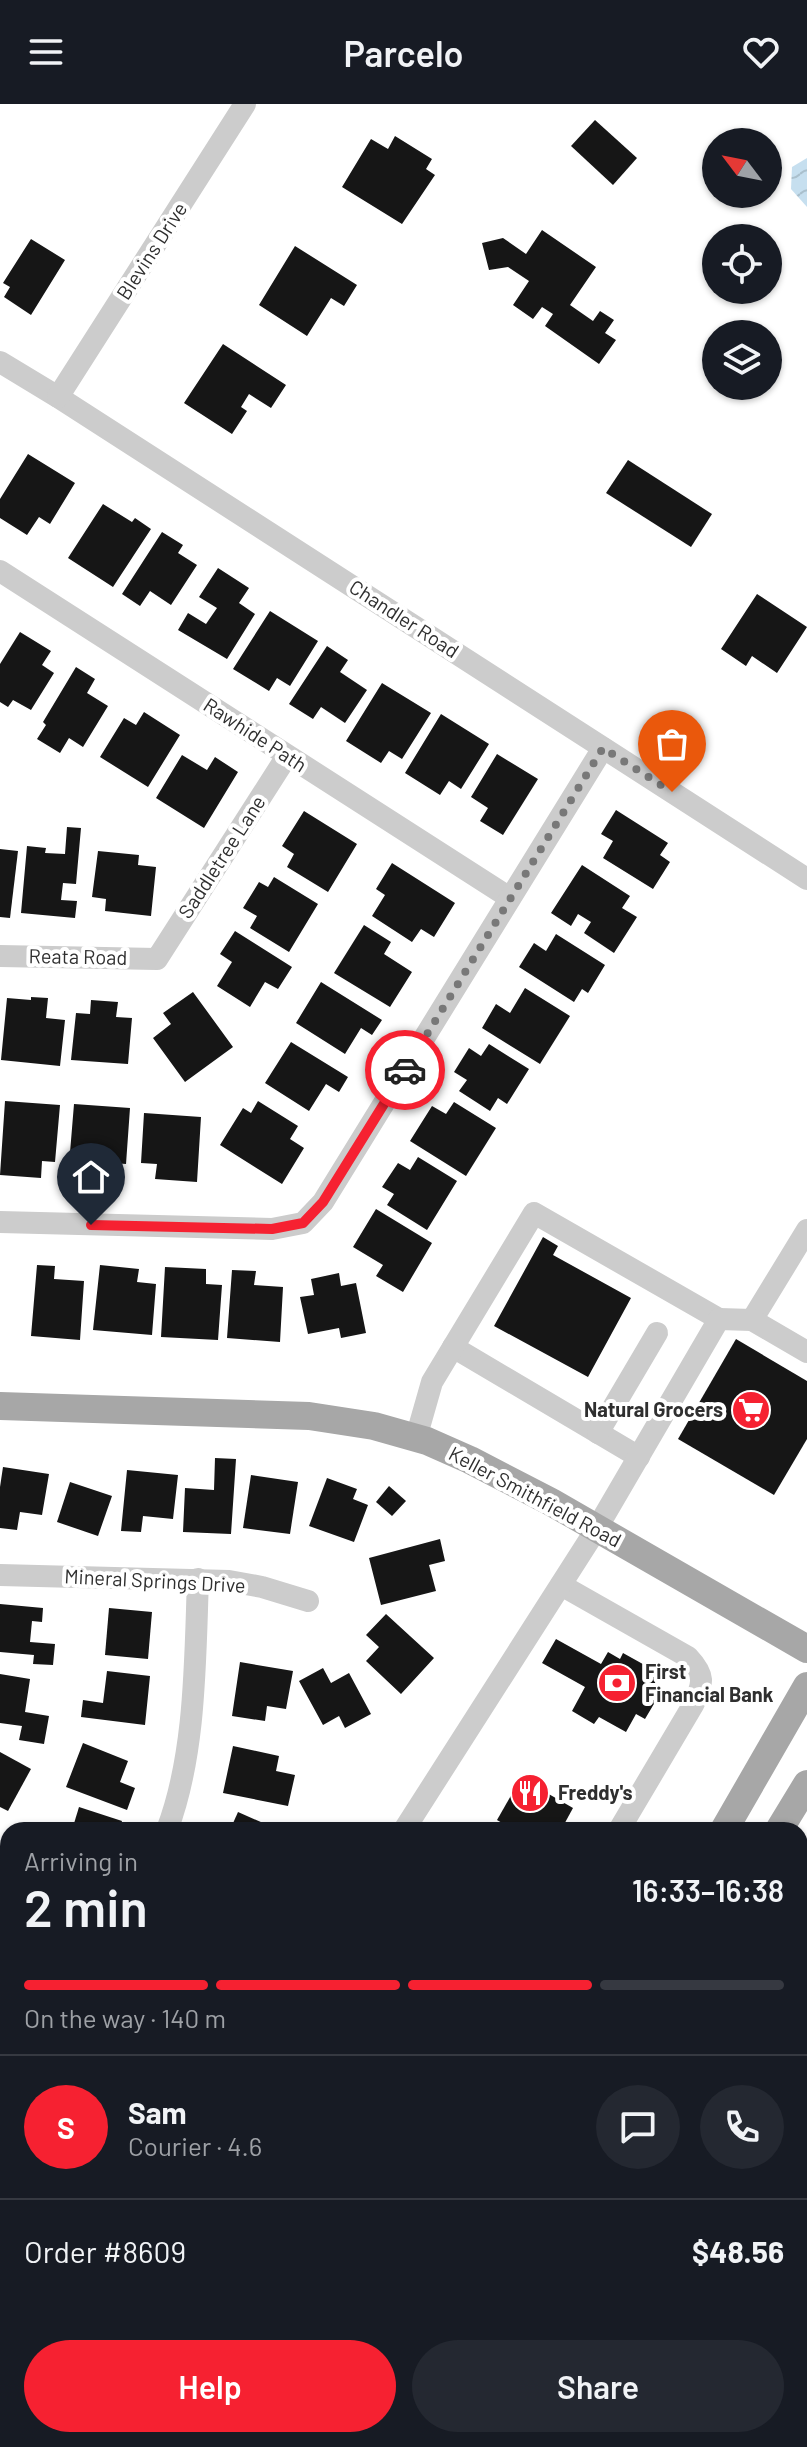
<!DOCTYPE html>
<meta charset="utf-8">
<style>
:root{--surface:#171b24;--page:#242831;--text:#f1f3f6;--muted:#9ea1a6;--line:#363941;--accent:#f62131}
body{margin:0;font-family:Barlow,sans-serif;background:var(--page);color:var(--text);height:100vh;display:flex;flex-direction:column;font-size:30px;white-space:nowrap}
*{box-sizing:border-box;margin:0}
p{font-size:26px;color:var(--muted)}
.icon{flex:none;width:44px;height:44px;fill:none;stroke:currentColor;stroke-width:2;stroke-linecap:round;stroke-linejoin:round}
.map{position:relative;flex:1;overflow:hidden}
.sheet{position:absolute;left:0px;top:1718px;width:808px;height:626px;display:flex;flex-direction:column;background:var(--surface);border-radius:24px 24px 0 0;box-shadow:0 2px 6px #0004}
.sheet>*{flex:none}
.needle{width:52px;rotate:302deg}
.controls{position:absolute;left:702px;top:24px;display:grid;gap:16px}
.controls a{display:grid;place-items:center;width:80px;height:80px;border-radius:50%;background:var(--surface);box-shadow:0 2px 6px #0004;font-size:40px}
.pin{position:absolute;display:grid;place-items:center;width:68px;height:68px;color:#fff;margin:-82px -34px;border-radius:50% 50% 50% 0;rotate:-45deg;box-shadow:0 0 8px #0007}
.pin .icon{rotate:45deg}
.courier{position:absolute;display:grid;place-items:center;width:80px;height:80px;margin:-40px;border:6px solid #f62131;border-radius:50%;background:#fff;color:#222;box-shadow:0 2px 10px #0007}
.overview em{font-style:normal;font-weight:600}
.overview div{display:flex;flex-direction:column-reverse}
.overview{display:flex;align-items:center;justify-content:space-between;height:136px;padding:0 24px}
h1{font-size:52px;font-weight:600;line-height:60px}
.bar{display:grid;grid-template-columns:repeat(4,1fr);gap:12px 8px;align-content:center;height:96px;padding:0 24px}
.bar i{height:10px;border-radius:6px;background:var(--line)}
.bar .on{background:var(--accent)}
.bar p{grid-column:span 4}
.line{display:flex;align-items:center;gap:20px;padding:0 24px;border-top:2px solid var(--line)}
.line div{flex:1}
.round{display:grid;place-items:center;flex:none;width:84px;height:84px;border-radius:42px;background:var(--page)}
.primary-button{display:flex;gap:16px;margin-top:auto;padding:16px 24px}
.primary-button a{flex:1;height:92px;border-radius:48px;background:var(--accent);color:#fff;font-size:32px;font-weight:600;line-height:92px;text-align:center}
.primary-button a+a{background:var(--page);color:var(--text)}
header{display:flex;justify-content:space-between;align-items:center;height:104px;padding:0 24px;background:var(--surface);font-size:36px;font-weight:600}
.map>svg:first-child{display:block}
</style>
<header><svg class="icon" aria-label="menu" viewBox="0 0 24 24"><path d="M4 6h16M4 12h16M4 18h16"/></svg>Parcelo<svg class="icon" aria-label="heart" viewBox="0 0 24 24"><path d="M12 20l-8-8c-3-5 5-10 8-4 3-6 11-1 8 4z"/></svg></header>
<div class="map">
<svg width="807" height="2343" viewBox="0 0 807 2343">
<defs>
<pattern id="water-waves" width="16" height="10" patternUnits="userSpaceOnUse" patternTransform="scale(2)"><rect width="16" height="10" fill="#c6dfef"/><path d="M0 5q4-4 8 0t8 0" fill="none" stroke="#aac0cd"/></pattern>
</defs>
<rect width="100%" height="100%" fill="#fff"/>
<path fill="url(#water-waves)" d="M807,54V103L791,85L792,63Z"/>
<g fill="#161616">
<path d="M595,16L637,54L613,81L571,42Z"/>
<path d="M395,32L432,55L426,65L435,71L402,120L342,83L371,35L388,45Z"/>
<path d="M542,126L596,163L570,201L593,217L600,207L614,216L605,229L616,236L599,260L545,222L553,210L542,203L533,215L513,201L529,177L508,163L489,166L482,139L503,134L526,150Z"/>
<path d="M31,135L65,156L31,211L4,193L10,183L3,179Z"/>
<path d="M295,142L357,181L344,202L331,194L307,232L259,201Z"/>
<path d="M223,240L286,281L271,304L249,290L241,303L247,307L232,330L184,299Z"/>
<path d="M28,350L75,379L50,420L39,413L27,431L0,414V395Z"/>
<path d="M628,356L712,410L691,443L606,389Z"/>
<path d="M103,400L132,418L135,414L151,425L113,483L68,454Z"/>
<path d="M162,428L183,441L178,449L197,461L171,501L150,487L140,502L122,490Z"/>
<path d="M218,464L249,484L239,499L255,510L227,555L178,526L188,509L206,520L217,504L199,493Z"/>
<path d="M757,490L807,523L777,569L752,552L746,562L721,545Z"/>
<path d="M270,507L318,537L290,582L277,574L269,587L233,565Z"/>
<path d="M20,528L51,547L42,561L54,569L31,606L13,596L8,603L0,598V560Z"/>
<path d="M327,542L348,556L340,568L367,586L345,619L321,603L313,615L289,600Z"/>
<path d="M76,563L95,575L87,589L108,602L83,643L69,634L60,649L37,635L46,621L43,618Z"/>
<path d="M382,579L431,609L402,655L389,647L381,659L346,637Z"/>
<path d="M144,608L180,631L148,683L100,653L124,614L136,621Z"/>
<path d="M441,610L489,640L461,685L449,677L440,691L405,669Z"/>
<path d="M497,650L538,675L503,731L480,717L488,704L471,693Z"/>
<path d="M182,651L207,666L215,653L238,668L204,724L156,694Z"/>
<path d="M616,706L668,739L660,751L670,758L653,785L603,754L613,737L601,730Z"/>
<path d="M304,707L357,740L328,788L287,763L294,750L282,742Z"/>
<path d="M67,723L81,724L76,780L63,779L61,796L77,797L75,814L21,809L27,742L46,744L45,749L65,750Z"/>
<path d="M0,745L18,747L10,814L0,813Z"/>
<path d="M98,747L139,751L138,761L156,763L151,812L105,807L106,795L92,793Z"/>
<path d="M392,759L455,799L434,833L421,825L412,838L372,812L385,791L376,785Z"/>
<path d="M582,761L630,792L622,804L637,813L614,849L584,829L591,818L578,810L571,822L551,809Z"/>
<path d="M274,773L318,800L289,848L250,824L257,812L243,804L259,778L268,783Z"/>
<path d="M364,821L391,838L384,850L412,868L390,903L334,869Z"/>
<path d="M235,827L292,863L278,885L265,878L250,903L217,882L232,858L220,850Z"/>
<path d="M556,830L605,861L588,889L582,885L574,898L519,863L534,839L546,847Z"/>
<path d="M321,878L382,916L372,931L361,924L345,950L296,919Z"/>
<path d="M525,884L570,912L540,960L482,924L496,900L510,909Z"/>
<path d="M193,888L233,943L185,978L153,934L171,920L163,909Z"/>
<path d="M31,893L48,894L46,914L65,916L60,962L1,956L7,894L31,896Z"/>
<path d="M91,896L118,898L116,913L132,914L128,960L71,956L76,909L90,910Z"/>
<path d="M291,938L348,973L339,988L326,980L309,1007L265,979Z"/>
<path d="M489,940L529,965L507,1000L498,994L490,1007L459,987L467,976L454,968L469,944L481,952Z"/>
<path d="M5,997L60,1001L55,1058L42,1057L41,1074L0,1071Z"/>
<path d="M258,997L298,1022L290,1035L304,1044L282,1080L220,1041L243,1004L251,1009Z"/>
<path d="M454,998L496,1024L466,1072L410,1037L432,1002L446,1010Z"/>
<path d="M74,1000L130,1004L126,1060L113,1059L112,1077L68,1073Z"/>
<path d="M144,1009L201,1013L197,1078L155,1075L157,1060L141,1059Z"/>
<path d="M418,1053L457,1077L427,1126L387,1101L394,1090L382,1083L398,1059L410,1066Z"/>
<path d="M376,1105L432,1139L403,1188L376,1172L383,1161L353,1143Z"/>
<path d="M543,1133L558,1142L553,1151L631,1194L588,1273L494,1222Z"/>
<path d="M37,1161L55,1162L54,1175L84,1177L80,1236L31,1232Z"/>
<path d="M100,1161L139,1165L137,1178L156,1180L152,1231L93,1226Z"/>
<path d="M165,1163L206,1165V1180L222,1181L218,1236L161,1233Z"/>
<path d="M232,1166L256,1167L254,1181L283,1183L280,1238L227,1234Z"/>
<path d="M339,1169L341,1182L356,1179L366,1229L341,1234L339,1224L308,1230L300,1193L314,1191L311,1175Z"/>
<path d="M736,1235L807,1277V1335L774,1391L678,1335Z"/>
<path d="M215,1354L236,1355L231,1430L183,1428L185,1384L214,1386Z"/>
<path d="M3,1363L49,1370L42,1411L20,1408L17,1426L0,1424V1383Z"/>
<path d="M127,1366L178,1371L173,1415L143,1412L141,1428L121,1427Z"/>
<path d="M251,1371L298,1378L290,1430L243,1424Z"/>
<path d="M327,1374L357,1385L353,1395L368,1401L354,1438L309,1422Z"/>
<path d="M70,1378L112,1392L98,1432L57,1418Z"/>
<path d="M389,1382L406,1397L392,1412L376,1398Z"/>
<path d="M440,1435L445,1457L429,1461L436,1487L381,1501L369,1454Z"/>
<path d="M0,1500L43,1504L42,1518L32,1517L30,1538L55,1540L53,1561L33,1560L34,1551L0,1548Z"/>
<path d="M109,1504L152,1508L148,1555L105,1551Z"/>
<path d="M386,1510L434,1554L401,1590L366,1557L379,1543L366,1531Z"/>
<path d="M556,1535L601,1560L608,1548L620,1555L623,1549L650,1564L647,1569L657,1575L650,1588L658,1593L645,1615L636,1610L626,1628L599,1613L594,1620L572,1607L585,1583L542,1559Z"/>
<path d="M240,1558L293,1567L286,1605L267,1602L265,1617L232,1612Z"/>
<path d="M323,1564L331,1579L349,1569L371,1610L345,1624L339,1612L323,1621L299,1577Z"/>
<path d="M107,1567L150,1572L145,1621L81,1613L83,1596L103,1599Z"/>
<path d="M0,1570L30,1575L25,1608L49,1612L44,1640L19,1636L22,1622L0,1619Z"/>
<path d="M83,1639L128,1657L120,1678L135,1684L127,1706L66,1683Z"/>
<path d="M233,1642L279,1652L276,1667L295,1671L288,1702L223,1689Z"/>
<path d="M0,1648L31,1665L8,1707L0,1703Z"/>
<path d="M521,1674L573,1704L561,1726H514L497,1716Z"/>
<path d="M79,1703L122,1717L119,1726H72Z"/>
<path d="M238,1708L279,1726H230Z"/>
<path d="M0,1833L8,1837V1862L0,1857Z"/>
<path d="M804,1915L807,1917V1991L800,1987V1922Z"/>
<path d="M4,2083L8,2085V2137L0,2132V2090Z"/>
<path d="M0,2153L8,2159V2203L0,2216Z"/>
<path d="M800,2331L807,2335L806,2343H716L706,2336H800Z"/>
<path d="M562,2336H593L589,2343H573Z"/>
</g>
<g fill="none" stroke-linecap="round" stroke-linejoin="round">
<g stroke="#ccc" stroke-width="22">
<path d="M0,258L58,293L807,775"/>
<path d="M58,293L245,0"/>
<path d="M0,467L510,794"/>
<path d="M0,852L157,855L287,652"/>
<path d="M0,1118L272,1125L303,1119L323,1098L603,644"/>
<path d="M752,1216L807,1126"/>
<path d="M453,1243L639,1353"/>
<path d="M598,1329L657,1229"/>
<path d="M416,1334L432,1278L534,1109L719,1215"/>
<path d="M0,1471L229,1477L262,1483L308,1497"/>
<path d="M561,1481L688,1553C705,1571 704,1579 693,1601L619,1726"/>
<path d="M167,1726C196,1650 195,1555 198,1475"/>
<path d="M404,1726L597,1424L719,1215L752,1216L807,1248"/>
<path d="M0,2009L8,1997"/>
<path d="M800,2086L807,2091"/>
<path d="M800,2179L807,2169"/>
<path d="M800,2250L807,2239"/>
<path d="M242,2336L253,2339L257,2336"/>
<path d="M623,2343L625,2336"/>
</g>
<g stroke="#a7a7a7" stroke-width="28">
<path d="M0,1302L309,1312L374,1322L427,1337L470,1356L551,1398L807,1545"/>
<path d="M724,1726L807,1582"/>
<path d="M779,1726L807,1680"/>
<path d="M370,2343L374,2336"/>
<path d="M424,2343L428,2336"/>
</g>
</g>
<g fill="none" stroke-linecap="round" stroke-linejoin="round">
<path stroke="#787878" stroke-width="8" stroke-dasharray="0 14.4" d="M405,966L603,644L672,688"/>
<path stroke="#f62131" stroke-width="10" d="M91,1121L272,1125L303,1119L323,1098L405,966"/>
</g>
<defs>
<g id="supermarket-disc" transform="scale(2)"><circle r="9.5" fill="#f62131" stroke="#fff"/><path d="M-6-5.5h2.5l.6 2H6L4.5 2H-2.5L-4.4-4H-6ZM-1.5 3.2a1.3 1.3 0 1 0 .1 0ZM3 3.2a1.3 1.3 0 1 0 .1 0Z" fill="#fff"/></g>
<g id="bank-disc" transform="scale(2)"><circle r="9.5" fill="#f62131" stroke="#fff"/><path d="M-6-4H6V4H-6ZM0-2.3a2.3 2.3 0 1 0 0 4.6a2.3 2.3 0 1 0 0-4.6Z" fill="#fff"/></g>
<g id="restaurant-disc" transform="scale(2)"><circle r="9.5" fill="#f62131" stroke="#fff"/><path d="M-5-6h1v4h1v-4h1v4h1v-4h1v5L-1.5 .5V6h-2V.5L-5-1ZM5-6V6H3V1.5H1.5Q1.5-4 5-6Z" fill="#fff"/></g>
</defs>
<g fill-rule="evenodd">
<use href="#supermarket-disc" x="751" y="1306"/>
<use href="#bank-disc" x="617" y="1579"/>
<use href="#restaurant-disc" x="530" y="1689"/>
</g>
<g text-anchor="middle" stroke-width="8" stroke-linejoin="round" paint-order="stroke">
<g font-size="20" fill="#2f2f2f" stroke="#fff">
<text transform="translate(152 147) rotate(-57)" y="7">Blevins Drive</text>
<text transform="translate(404 515) rotate(33)" y="7">Chandler Road</text>
<text transform="translate(255 631) rotate(33)" y="7">Rawhide Path</text>
<text transform="translate(222 753) rotate(-57)" y="7">Saddletree Lane</text>
<text transform="translate(78 853) rotate(1)" y="7">Reata Road</text>
<text transform="translate(535 1393) rotate(28)" y="7">Keller Smithfield Road</text>
<text transform="translate(155 1477) rotate(3)" y="7">Mineral Springs Drive</text>
</g>
<g font-size="20" font-weight="bold" fill="#2f2f2f" stroke="#fff" text-anchor="start">
<text x="723" y="1313" text-anchor="end">Natural Grocers</text>
<text x="645" y="1575">First<tspan x="645" dy="23">Financial Bank</tspan></text>
<text x="558" y="1696">Freddy's</text>
</g>
</g>
</svg>
<div class="controls">
<a><svg class="needle" viewBox="-14 -14 28 28"><path d="M0-13l5 13h-10z" fill="#e53935"/><path d="M0 13l5-13h-10z" fill="#9ea1a6"/></svg></a>
<a><svg class="icon" aria-label="locate" viewBox="0 0 24 24"><circle cx="12" cy="12" r="6"/><path d="M12 2v4M12 18v4M2 12h4M18 12h4"/></svg></a>
<a><svg class="icon" aria-label="layers" viewBox="0 0 24 24"><path d="M12 4l9 5-9 5-9-5zM3 14l9 5 9-5"/></svg></a>
</div>
<div class="pin" style="left:672px;top:688px;background:#ea580c"><svg class="icon" aria-label="bag" viewBox="0 0 24 24"><path d="M5 8h14l-1 12H6zM9 8a3 3 0 0 1 6 0"/></svg></div>
<div class="pin" style="left:91px;top:1121px;background:#1f2937"><svg class="icon" aria-label="home" viewBox="0 0 24 24"><path d="M3 11l9-7 9 7M6 9v11h12V9"/></svg></div>
<div class="courier" style="left:405px;top:966px"><svg class="icon" aria-label="car" viewBox="0 0 24 24"><path d="M5 17H2v-5l4-1 3-4h7l3 4 3 1v5h-3M9 17h6M6 11h13"/><circle cx="7" cy="17" r="2"/><circle cx="17" cy="17" r="2"/></svg></div>
<section class="sheet">
<div class="overview"><div><h1>2 min</h1><p>Arriving in</p></div><em>16:33–16:38</em></div>
<div class="bar"><i class="on"></i><i class="on"></i><i class="on"></i><i></i><p>On the way · 140 m</p></div>
<div class="line" style="height:144px"><b class="round" style="background:var(--accent);color:#fff">S</b><div><b>Sam</b><p>Courier · 4.6</p></div><a class="round"><svg class="icon" aria-label="chat" viewBox="0 0 24 24"><path d="M4 5h16v11H9l-5 4z"/></svg></a><a class="round"><svg class="icon" aria-label="phone" viewBox="0 0 24 24"><path d="M5 4h4l2 5-3 2q2 4 5 5l2-3 5 2v4C11 20 4 13 5 4z"/></svg></a></div>
<div class="line" style="height:104px"><div>Order #8609</div><b>$48.56</b></div>
<div class="primary-button"><a>Help</a><a>Share</a></div>
</section>
</div>
